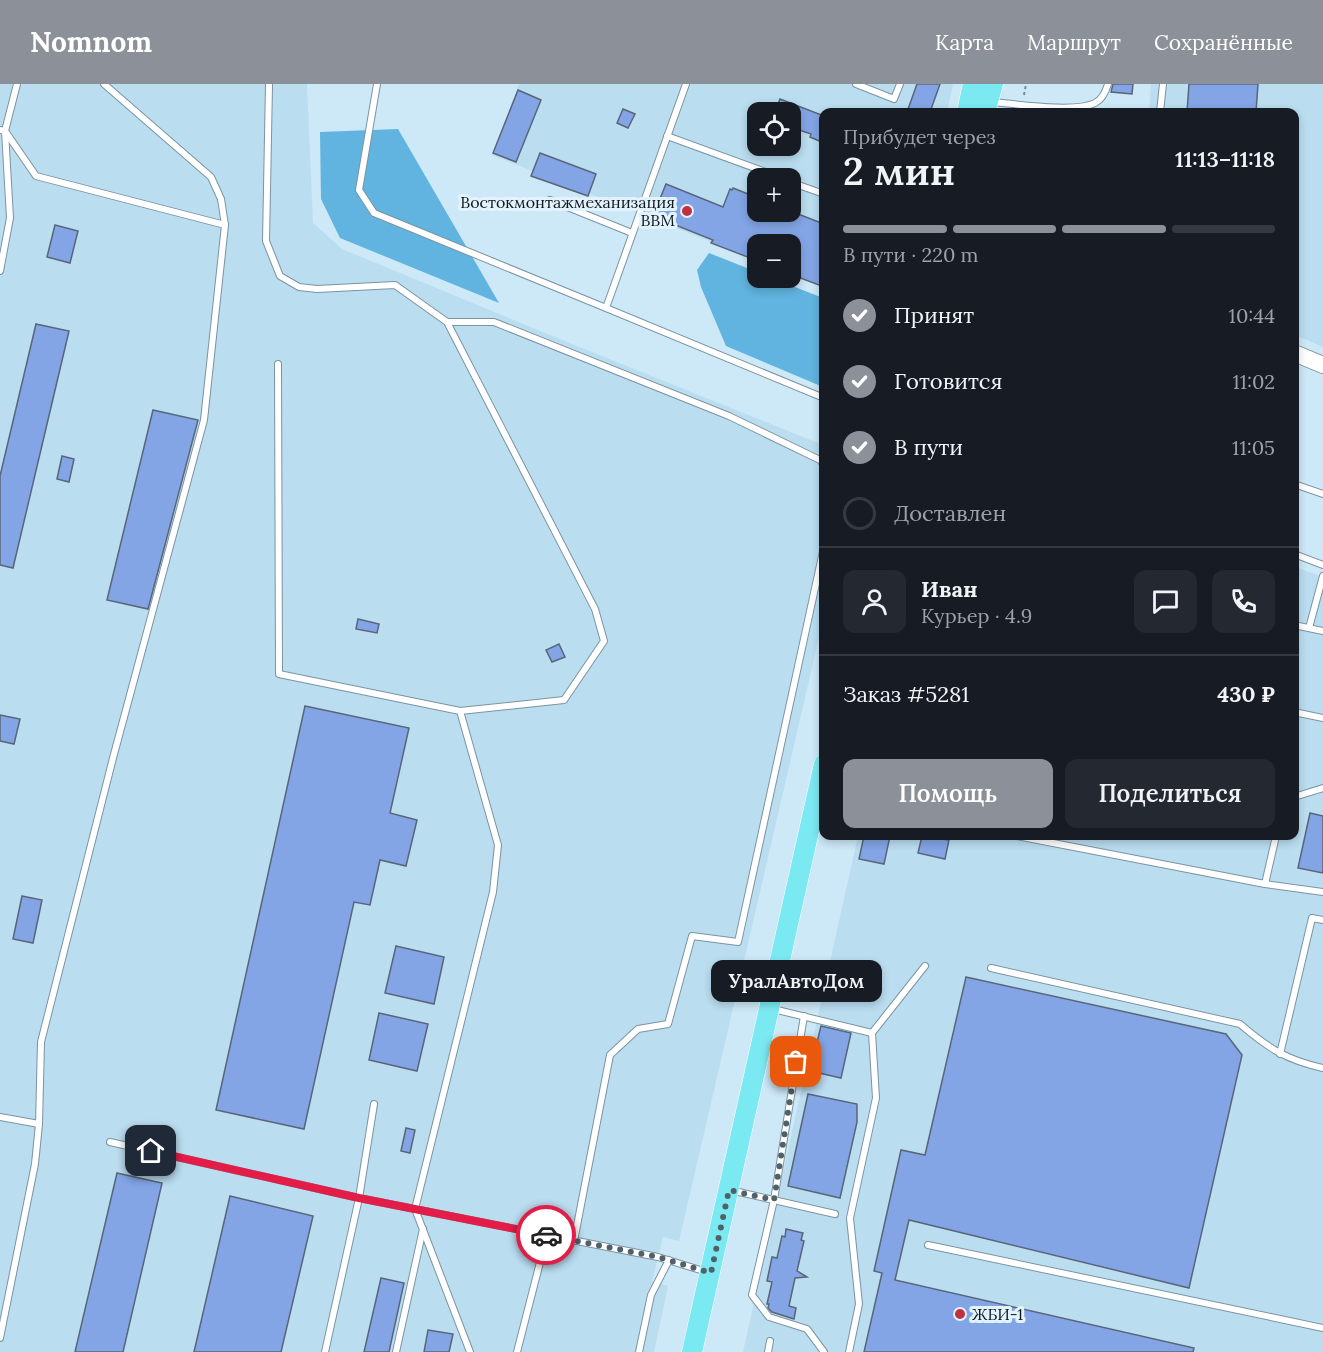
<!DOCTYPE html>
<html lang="ru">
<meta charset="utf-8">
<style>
:root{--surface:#171b24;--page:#242831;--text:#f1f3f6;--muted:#9ea1a6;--line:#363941;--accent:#8c9099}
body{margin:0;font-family:Lora,serif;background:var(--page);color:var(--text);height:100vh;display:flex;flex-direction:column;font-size:22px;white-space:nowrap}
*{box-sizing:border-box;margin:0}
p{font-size:20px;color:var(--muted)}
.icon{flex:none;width:33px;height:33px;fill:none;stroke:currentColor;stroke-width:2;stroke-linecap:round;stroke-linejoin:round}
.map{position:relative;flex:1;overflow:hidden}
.panel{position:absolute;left:819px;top:24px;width:480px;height:732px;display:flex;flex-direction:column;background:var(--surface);border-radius:12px;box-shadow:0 3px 9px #0003}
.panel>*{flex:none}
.buttons{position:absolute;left:747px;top:18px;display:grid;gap:12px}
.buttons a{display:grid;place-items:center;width:54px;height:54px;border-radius:12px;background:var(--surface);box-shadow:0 3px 9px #0003;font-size:30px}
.pin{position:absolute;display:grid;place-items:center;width:51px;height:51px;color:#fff;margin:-26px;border-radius:12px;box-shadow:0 3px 9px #0006}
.courier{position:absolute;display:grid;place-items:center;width:60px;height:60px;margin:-30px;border:4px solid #e11d48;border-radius:50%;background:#fff;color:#222;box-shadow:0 2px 8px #0007}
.bubble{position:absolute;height:42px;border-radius:12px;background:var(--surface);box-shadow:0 3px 9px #0003;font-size:20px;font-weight:600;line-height:42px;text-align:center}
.head em{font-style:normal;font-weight:600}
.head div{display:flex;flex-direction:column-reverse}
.head{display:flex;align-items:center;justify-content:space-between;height:102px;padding:0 24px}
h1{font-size:39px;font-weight:600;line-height:45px}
.bar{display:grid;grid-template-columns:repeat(4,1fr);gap:9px 6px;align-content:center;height:72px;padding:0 24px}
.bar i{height:8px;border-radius:4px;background:var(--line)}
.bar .on{background:var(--accent)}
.bar p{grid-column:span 4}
.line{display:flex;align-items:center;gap:15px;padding:0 24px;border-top:2px solid var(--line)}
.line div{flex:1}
.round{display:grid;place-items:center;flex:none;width:63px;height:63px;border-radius:12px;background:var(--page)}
ol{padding:0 24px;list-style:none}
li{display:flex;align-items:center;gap:18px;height:66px}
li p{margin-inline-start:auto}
li .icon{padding:6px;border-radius:50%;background:var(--accent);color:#fff;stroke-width:4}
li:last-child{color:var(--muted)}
li i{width:33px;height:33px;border:3px solid var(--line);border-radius:50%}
.action{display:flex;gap:12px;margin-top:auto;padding:12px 24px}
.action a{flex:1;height:69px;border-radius:12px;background:var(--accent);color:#fff;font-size:24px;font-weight:600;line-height:69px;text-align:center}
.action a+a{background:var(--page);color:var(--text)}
header{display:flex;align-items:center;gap:36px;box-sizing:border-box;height:84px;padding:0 30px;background:var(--accent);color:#fff}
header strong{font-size:28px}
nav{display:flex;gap:33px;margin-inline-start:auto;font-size:21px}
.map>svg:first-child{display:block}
</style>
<header>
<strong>Nomnom</strong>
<nav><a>Карта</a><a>Маршрут</a><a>Сохранённые</a></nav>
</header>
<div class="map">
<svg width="1323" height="1268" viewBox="0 0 1323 1268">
<rect width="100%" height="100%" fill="#cde8f7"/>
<g fill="#baddf0" fill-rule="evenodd">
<path d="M0,0H307L313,139L342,165L562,256L823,361V536L679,1157L663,1153L652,1197L668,1202L654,1268H0Z"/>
<path d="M519,0H953L947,28H824L823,202L790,160H758L757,176L492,71ZM758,28H790V62H758ZM758,94H790V128H758Z"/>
<path d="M1151,0H1323V263L1295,251L1294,28H1149Z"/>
<path d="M1295,483L1323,493V1268H743L858,752H1294Z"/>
</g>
<g fill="#61b4df">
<path d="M398,45L499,219L340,154L321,115L320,48Z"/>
<path d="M709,169L757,188L758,194H772L823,214V303L726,262L701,203L697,186Z"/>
</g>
<g fill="#83a5e6" stroke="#596579" stroke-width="1.5">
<path d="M917,0H940L930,28H907Z"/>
<path d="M1113,0H1133L1132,10L1111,8Z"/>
<path d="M1189,0H1258L1256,28H1187Z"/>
<path d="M518,6L541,16L516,78L493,69Z"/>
<path d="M780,15L824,32V59L810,53L811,50L790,43V28H775Z"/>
<path d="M623,25L635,30L628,44L617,39Z"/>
<path d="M540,69L596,90L588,112L531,92Z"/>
<path d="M666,100L723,123L730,105L732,106L733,104L758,114V128H793L824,140V203L790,190V160H758V177L711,159L713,156L653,132Z"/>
<path d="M55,141L78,147L70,179L47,173Z"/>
<path d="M36,240L69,247L13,484L0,481V392Z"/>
<path d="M153,326L198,336L148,525L107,516Z"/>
<path d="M62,372L74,375L69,398L57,395Z"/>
<path d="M358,535L379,540L377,549L356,545Z"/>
<path d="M559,560L565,573L552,578L546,566Z"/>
<path d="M305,622L409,644L390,729L417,736L406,782L380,776L370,821L354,818L304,1045L216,1026Z"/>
<path d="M0,631L20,635L14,660L0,657Z"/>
<path d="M1310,729L1323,732V789L1298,784Z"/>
<path d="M864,752H890L884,780L859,775Z"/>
<path d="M922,752L949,756L945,775L918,769Z"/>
<path d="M22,812L42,816L33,859L13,855Z"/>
<path d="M396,862L444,873L434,920L385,909Z"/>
<path d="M966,893L1226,950L1242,971L1189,1204L909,1136L895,1196L1194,1264L1193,1268H864L882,1189L874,1187L901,1066L925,1071Z"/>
<path d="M379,929L428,940L417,987L369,976Z"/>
<path d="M821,942L851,949L841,994L810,987Z"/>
<path d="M808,1010L857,1020V1038L840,1114L788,1102Z"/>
<path d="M406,1044L415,1046L410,1069L401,1067Z"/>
<path d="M117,1089L162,1099L123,1268H75Z"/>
<path d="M230,1112L313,1132L281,1268H194Z"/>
<path d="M786,1145L803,1149L801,1156L804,1157L797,1187L807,1193L795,1194L789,1222L796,1224L794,1235L772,1228L768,1224L769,1220H767L772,1198L767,1197L772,1173L777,1174L782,1152L785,1153Z"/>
<path d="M381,1194L404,1199L389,1268H364Z"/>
<path d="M428,1246L453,1250L449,1268H424Z"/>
</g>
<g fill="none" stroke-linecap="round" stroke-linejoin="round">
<g stroke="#7b94a2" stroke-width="8">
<g id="lane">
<path d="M17,0L5,47L36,92L225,141"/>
<path d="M269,0L266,157L280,192L299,203L317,205L395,201L447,238H494L729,332L820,376L824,381"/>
<path d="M377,0L359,106L374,129L606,224"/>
<path d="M686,0L606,224L824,314"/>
<path d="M856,0L894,15L900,0"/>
<path d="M992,18C1016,20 1075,29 1095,19C1103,15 1106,7 1108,0"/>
<path d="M1160,28L1163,0"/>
<path d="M0,46L5,47L10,134L0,187"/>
<path d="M667,52L782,94"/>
<path d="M790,98L824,110"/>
<path d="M550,116L632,149"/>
<path d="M278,280L279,590L460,627L564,616L604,557L595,525L447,238"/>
<path d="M1294,400L1323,410"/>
<path d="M1294,470L1323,481"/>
<path d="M1294,541L1323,547"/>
<path d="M1309,544L1323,492"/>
<path d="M460,627L498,761L493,808L415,1125L470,1268"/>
<path d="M1294,628L1323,634"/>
<path d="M1294,713L1323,704"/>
<path d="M1017,752L1265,800L1276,752"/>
<path d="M1265,800L1323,808"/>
<path d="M991,884L1240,940C1268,964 1286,976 1323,984"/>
<path d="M773,925L872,949"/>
<path d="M804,932L774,1116L752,1211L769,1233L807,1245L824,1268"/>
<path d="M1280,970L1312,834L1323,836"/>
<path d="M0,1033L39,1040"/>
<path d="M110,1058L359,1114L658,1173L707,1188"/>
<path d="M730,1106L835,1130"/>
<path d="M574,1157L610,971L638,945L668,940L692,852L738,858L824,463"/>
<path d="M928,1161L1323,1244"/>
<path d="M0,1254L35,1080L39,1040L41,958L113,674L204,336L225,141L221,115L211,93L104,0"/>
<path d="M325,1268L359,1114L374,1020"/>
<path d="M396,1268L423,1145"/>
<path d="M517,1268L547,1151"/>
<path d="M639,1268L651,1211L669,1176"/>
<path d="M768,1268L770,1257"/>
<path d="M849,1268L859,1220L850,1134L876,1014L872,949L925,882"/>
</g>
</g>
<g stroke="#7b94a2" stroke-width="18">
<path id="secondary" d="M1294,269L1323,281"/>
</g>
<g stroke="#fff" stroke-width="21">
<g id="primary">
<path d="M967,28L973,0"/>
<path d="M985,28L993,0"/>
<path d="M692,1268L824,680"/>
</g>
</g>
<path stroke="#768993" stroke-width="2" stroke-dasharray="3 3" stroke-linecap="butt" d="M1024,11L1026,0"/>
<use href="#lane" stroke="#fff" stroke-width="6"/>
<use href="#secondary" stroke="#fff" stroke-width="16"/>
<use href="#primary" stroke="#7be9f1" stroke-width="20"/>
</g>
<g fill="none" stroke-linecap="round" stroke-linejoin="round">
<path stroke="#516169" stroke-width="6" stroke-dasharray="0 10.8" d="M546,1151L658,1173L711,1189L729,1106L774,1116L796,978"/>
<path stroke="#e11d48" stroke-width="8" d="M151,1067L359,1114L546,1151"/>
</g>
<g fill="#c0303f" stroke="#e3f3fd" stroke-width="2">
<circle cx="687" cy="127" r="6"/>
<circle cx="960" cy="1230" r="6"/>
</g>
<g text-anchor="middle" stroke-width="6" stroke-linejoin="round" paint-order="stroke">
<g font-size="16" fill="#0e181d" stroke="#e3f3fd" text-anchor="end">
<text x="675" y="124">Востокмонтажмеханизация<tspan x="675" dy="18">ВВМ</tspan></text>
<text x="972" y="1236" text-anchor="start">ЖБИ-1</text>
</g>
</g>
</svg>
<div class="buttons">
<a><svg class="icon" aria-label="locate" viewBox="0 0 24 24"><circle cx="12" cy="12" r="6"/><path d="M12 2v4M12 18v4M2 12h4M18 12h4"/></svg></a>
<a>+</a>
<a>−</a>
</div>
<div class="pin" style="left:796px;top:978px;background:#ea580c"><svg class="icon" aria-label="bag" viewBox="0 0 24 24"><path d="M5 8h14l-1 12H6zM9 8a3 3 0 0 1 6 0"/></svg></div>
<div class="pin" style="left:151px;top:1067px;background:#1f2937"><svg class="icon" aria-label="home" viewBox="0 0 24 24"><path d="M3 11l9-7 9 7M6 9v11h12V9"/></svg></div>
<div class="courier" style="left:546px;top:1151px"><svg class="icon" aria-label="car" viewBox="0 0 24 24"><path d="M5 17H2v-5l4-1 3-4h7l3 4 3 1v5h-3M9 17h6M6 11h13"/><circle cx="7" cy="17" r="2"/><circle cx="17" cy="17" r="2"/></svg></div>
<div class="bubble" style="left:711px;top:876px;width:171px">УралАвтоДом</div>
<section class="panel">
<div class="head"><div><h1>2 мин</h1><p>Прибудет через</p></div><em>11:13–11:18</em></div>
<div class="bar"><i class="on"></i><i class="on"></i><i class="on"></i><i></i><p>В пути · 220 m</p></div>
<ol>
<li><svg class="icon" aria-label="check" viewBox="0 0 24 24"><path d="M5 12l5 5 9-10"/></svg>Принят<p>10:44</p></li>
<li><svg class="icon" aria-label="check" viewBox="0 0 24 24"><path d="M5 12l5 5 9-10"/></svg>Готовится<p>11:02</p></li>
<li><svg class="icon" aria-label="check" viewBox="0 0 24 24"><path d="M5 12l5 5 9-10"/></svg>В пути<p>11:05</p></li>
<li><i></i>Доставлен</li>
</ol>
<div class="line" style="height:108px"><a class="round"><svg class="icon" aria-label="person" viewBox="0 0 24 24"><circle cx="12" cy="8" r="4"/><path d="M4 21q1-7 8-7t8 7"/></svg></a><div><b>Иван</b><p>Курьер · 4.9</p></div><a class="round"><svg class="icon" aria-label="chat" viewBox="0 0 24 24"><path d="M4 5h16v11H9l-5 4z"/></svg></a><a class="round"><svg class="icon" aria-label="phone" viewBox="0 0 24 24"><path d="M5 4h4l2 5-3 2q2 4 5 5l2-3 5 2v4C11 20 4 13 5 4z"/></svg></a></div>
<div class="line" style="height:78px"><div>Заказ #5281</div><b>430 ₽</b></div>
<div class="action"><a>Помощь</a><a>Поделиться</a></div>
</section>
</div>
